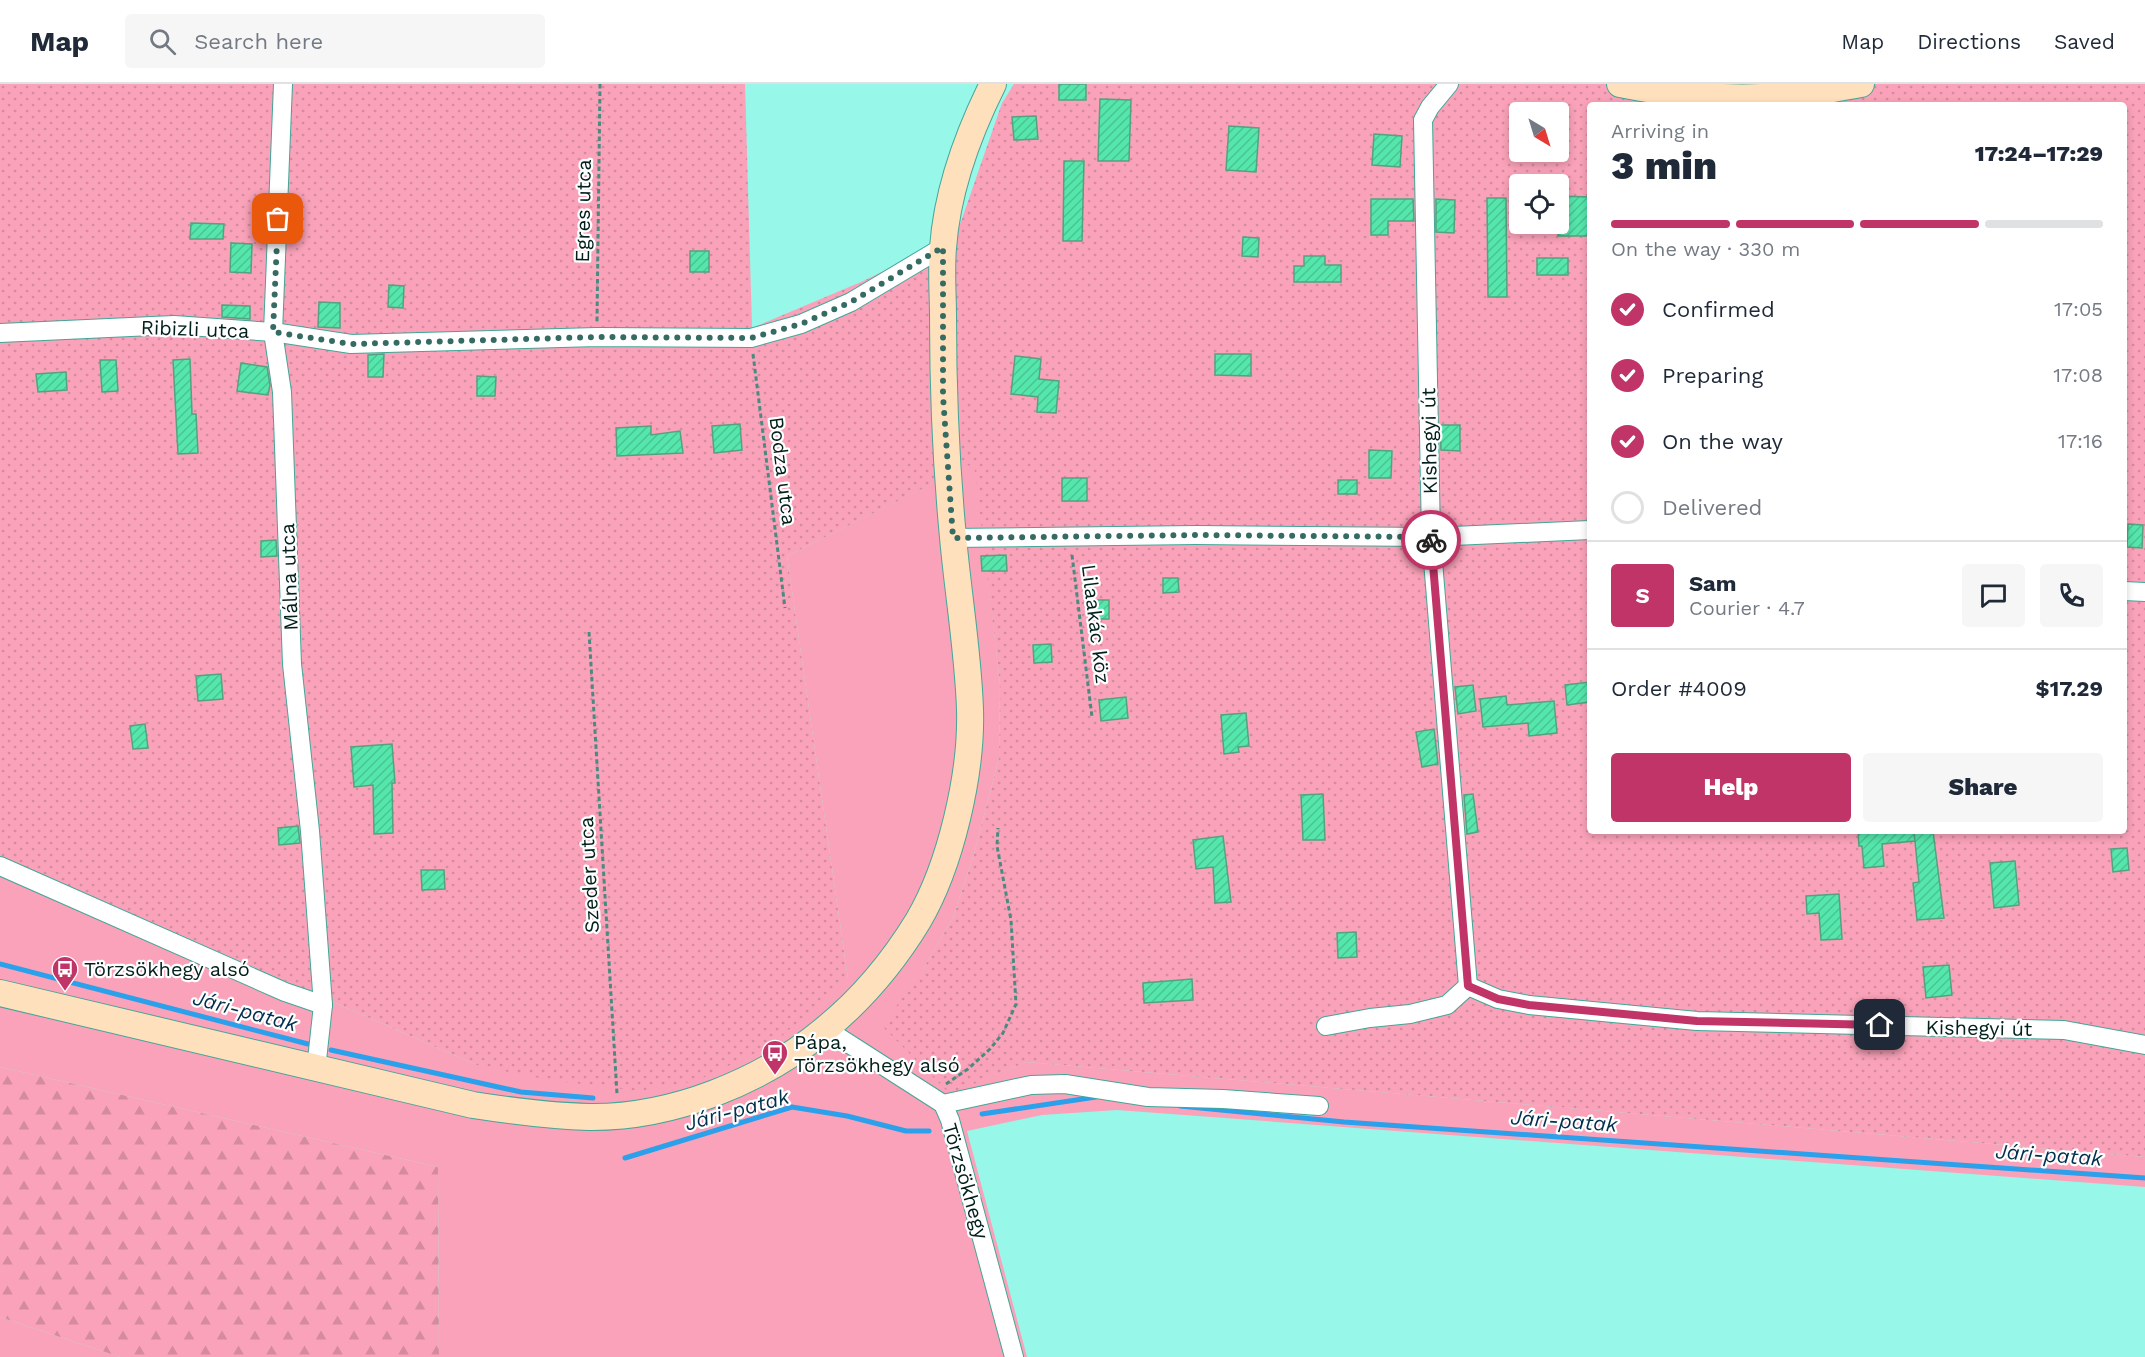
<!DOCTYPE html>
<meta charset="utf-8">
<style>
:root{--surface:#fff;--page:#f6f6f7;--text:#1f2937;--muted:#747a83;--line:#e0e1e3;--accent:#c03467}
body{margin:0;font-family:"Work Sans",sans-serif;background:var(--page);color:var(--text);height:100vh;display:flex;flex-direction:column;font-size:22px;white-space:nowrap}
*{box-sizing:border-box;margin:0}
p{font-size:20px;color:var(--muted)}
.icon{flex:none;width:33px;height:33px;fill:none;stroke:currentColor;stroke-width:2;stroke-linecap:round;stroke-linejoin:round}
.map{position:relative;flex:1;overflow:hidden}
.drawer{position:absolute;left:1587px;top:18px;width:540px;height:732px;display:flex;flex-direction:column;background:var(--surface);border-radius:6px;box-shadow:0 3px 9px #0003}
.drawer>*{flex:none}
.needle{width:39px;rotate:142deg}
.tools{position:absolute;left:1509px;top:18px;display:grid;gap:12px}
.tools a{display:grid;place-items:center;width:60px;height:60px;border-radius:6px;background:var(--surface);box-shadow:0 3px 9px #0003;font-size:30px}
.pin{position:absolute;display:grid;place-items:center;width:51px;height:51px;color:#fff;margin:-26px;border-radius:12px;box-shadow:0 3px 9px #0006}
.courier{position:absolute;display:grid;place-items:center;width:60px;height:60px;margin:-30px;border:4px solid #c03467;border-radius:50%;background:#fff;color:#222;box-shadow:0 2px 8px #0007}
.headline em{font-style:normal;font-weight:800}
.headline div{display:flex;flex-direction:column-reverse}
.headline{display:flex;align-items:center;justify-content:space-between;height:102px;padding:0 24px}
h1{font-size:39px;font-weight:800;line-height:45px}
.bar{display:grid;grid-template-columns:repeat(4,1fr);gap:9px 6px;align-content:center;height:72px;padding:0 24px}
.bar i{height:8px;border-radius:4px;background:var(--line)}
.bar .on{background:var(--accent)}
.bar p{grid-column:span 4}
.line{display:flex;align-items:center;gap:15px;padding:0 24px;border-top:2px solid var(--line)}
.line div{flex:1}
.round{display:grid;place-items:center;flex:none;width:63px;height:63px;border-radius:6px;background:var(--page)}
ol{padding:0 24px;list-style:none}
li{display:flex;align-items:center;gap:18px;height:66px}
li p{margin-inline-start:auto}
li .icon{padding:6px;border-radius:50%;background:var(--accent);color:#fff;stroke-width:4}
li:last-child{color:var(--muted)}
li i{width:33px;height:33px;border:3px solid var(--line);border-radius:50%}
.action{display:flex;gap:12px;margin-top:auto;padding:12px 24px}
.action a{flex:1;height:69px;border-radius:6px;background:var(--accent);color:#fff;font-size:24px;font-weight:800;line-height:69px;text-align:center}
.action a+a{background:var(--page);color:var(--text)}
header{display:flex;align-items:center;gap:36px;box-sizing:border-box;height:84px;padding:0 30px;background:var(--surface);border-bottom:2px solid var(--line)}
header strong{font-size:28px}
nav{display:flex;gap:33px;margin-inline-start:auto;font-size:21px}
.search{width:420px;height:54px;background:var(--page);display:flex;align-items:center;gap:15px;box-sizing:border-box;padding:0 21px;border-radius:6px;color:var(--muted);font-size:22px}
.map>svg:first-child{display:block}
</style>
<header>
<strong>Map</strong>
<div class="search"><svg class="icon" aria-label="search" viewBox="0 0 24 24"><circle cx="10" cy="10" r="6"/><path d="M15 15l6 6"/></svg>Search here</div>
<nav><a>Map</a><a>Directions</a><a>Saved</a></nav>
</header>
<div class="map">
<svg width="2145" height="1273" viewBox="0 0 2145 1273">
<defs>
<pattern id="forest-firs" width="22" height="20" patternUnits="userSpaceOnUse" patternTransform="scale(1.5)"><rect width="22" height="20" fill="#faa2b9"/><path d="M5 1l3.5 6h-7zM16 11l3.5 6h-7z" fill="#d48b9e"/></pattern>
<pattern id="park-dots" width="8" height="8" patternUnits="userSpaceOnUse" patternTransform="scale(1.5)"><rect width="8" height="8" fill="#faa2b9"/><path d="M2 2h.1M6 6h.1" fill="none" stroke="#d48b9e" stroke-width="1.8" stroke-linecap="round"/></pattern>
<pattern id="building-hatch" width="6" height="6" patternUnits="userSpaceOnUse" patternTransform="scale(1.5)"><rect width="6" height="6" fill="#55e6ac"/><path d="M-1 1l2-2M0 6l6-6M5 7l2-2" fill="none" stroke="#48c593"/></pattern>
</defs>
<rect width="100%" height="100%" fill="#97f7e8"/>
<g fill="#faa2b9">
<path d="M975,378L1000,600L999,674L974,770L953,834L923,885L950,1009L1026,978L2145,1073V1103L1117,1026L1042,1031L967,1047L1027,1273H439L438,1083L0,983V772L479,982L848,895L787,472Z"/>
<path d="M0,1233L120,1273H0Z"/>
</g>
<path fill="url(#forest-firs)" d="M0,983L438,1083L439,1273H120L0,1233Z"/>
<path fill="url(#park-dots)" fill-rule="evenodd" d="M0,0H745L752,244L861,198L956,152L1002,19L1014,0H1738L1784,7L1805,0H2145V1073L1026,978L950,1010L882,942L923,885L953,834L974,770L999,674L1000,600L974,379L787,472L848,895L769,963L696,997L639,1007L549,996L479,982L0,772ZM1590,21H2124V747H1590ZM1520,28H1558V68H1520ZM1520,100H1558V140H1520Z"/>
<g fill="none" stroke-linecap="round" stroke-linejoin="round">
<g stroke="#2ba0eb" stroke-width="5">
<path d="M0,880L308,960"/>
<path d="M331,966L521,1008L593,1014"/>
<path d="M1180,1022L1344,1038L2145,1094"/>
<path d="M982,1030L1096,1013"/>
<path d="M625,1074L792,1023L847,1032L906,1047H929"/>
</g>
</g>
<g fill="url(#building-hatch)" stroke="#54a27f" stroke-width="1.5">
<rect x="1059" y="0" width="27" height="16"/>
<path d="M1100,15L1131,16L1129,77H1098Z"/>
<path d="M1036,32L1038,55L1014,56L1012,33Z"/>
<path d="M1229,42L1259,44L1256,88L1226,86Z"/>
<path d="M1374,50L1402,52L1400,83L1372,81Z"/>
<path d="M1064,77H1084L1082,157H1063Z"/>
<path d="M1558,112L1589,113V152H1558Z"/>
<path d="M1487,114H1506L1507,213H1488Z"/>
<path d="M1371,115H1413L1414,137H1388V151H1371Z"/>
<path d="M1436,115L1455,116L1454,149L1436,148Z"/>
<path d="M191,139L224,140L223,155H190Z"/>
<path d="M1243,153L1259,154L1258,173L1242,172Z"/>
<path d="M231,159L252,160L251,189L230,188Z"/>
<rect x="690" y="167" width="19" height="21"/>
<path d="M1304,172H1325V181H1341V198H1294V182H1304Z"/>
<rect x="1537" y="174" width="31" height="17"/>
<path d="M389,201L404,202L403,224L388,223Z"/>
<path d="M319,218L340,219V244L318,243Z"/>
<path d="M222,221L250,222V235L222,233Z"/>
<path d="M384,270L383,293H368V271Z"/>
<path d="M1215,270H1251V292L1215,291Z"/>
<path d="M1015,272L1041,275L1039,295L1059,297L1056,329L1037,328L1038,313L1011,310Z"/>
<path d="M190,275L192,330H196L198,369L178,370L173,276Z"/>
<path d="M100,276H116L118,307L102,308Z"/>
<path d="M241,279L267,283L270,301L268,311L237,307Z"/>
<path d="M66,288L67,306L38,308L36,290Z"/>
<path d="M477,292L496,293L495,312H477Z"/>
<path d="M740,340L742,366L714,369L712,342Z"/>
<path d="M1440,341H1460V367L1441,366Z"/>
<path d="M651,342V351L680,347L683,369L617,372L616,344Z"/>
<path d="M1369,366L1392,367L1391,394H1369Z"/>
<rect x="1062" y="394" width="25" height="23"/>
<rect x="1338" y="396" width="19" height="14"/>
<path d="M2128,440L2143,441L2142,464L2127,463Z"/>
<path d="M276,456L277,472L261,473V457Z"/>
<path d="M1006,471L1007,487H982L981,472Z"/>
<path d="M1163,494H1178L1179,508L1163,509Z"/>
<rect x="1088" y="516" width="21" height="19"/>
<path d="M1051,560L1052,578L1034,579L1033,561Z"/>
<path d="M221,590L223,615L198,617L196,592Z"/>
<path d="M1590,598V618L1567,621L1565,601Z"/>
<path d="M1473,601L1476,627L1458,630L1455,603Z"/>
<path d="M1506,612L1507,621L1554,617L1557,649L1529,652L1528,639L1483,643L1480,615Z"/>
<path d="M1126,613L1128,634L1101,637L1099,616Z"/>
<path d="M1246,629L1249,662L1238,663L1239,668L1224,670L1221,631Z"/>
<path d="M145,640L148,664L133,665L130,642Z"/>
<path d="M1434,645L1438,680L1422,683L1416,648Z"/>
<path d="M392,660L395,699H392L393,749L374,750L373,701L354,703L351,663Z"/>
<path d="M1323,710L1325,756H1303L1301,711Z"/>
<path d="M1473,710L1478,748L1467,750L1464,711Z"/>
<path d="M298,742L300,759L279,761L278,744Z"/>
<path d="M1858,747H1914L1915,757L1882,760L1884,782L1864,784L1862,762H1859Z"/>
<path d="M1914,747H1933L1944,834L1917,836L1913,799L1919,798Z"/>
<path d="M1223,752L1231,818L1215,819L1213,783L1196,785L1193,756Z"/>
<path d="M2127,764L2129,786L2113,788L2111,765Z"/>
<path d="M2015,777L2019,821L1994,824L1990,779Z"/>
<path d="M421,786H444L445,805L422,806Z"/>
<path d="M1839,810L1842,855L1821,856L1819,829L1807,830L1806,812Z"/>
<path d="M1356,848L1357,873L1338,874L1337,849Z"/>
<path d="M1949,881L1952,911L1926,914L1923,883Z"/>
<path d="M1192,895L1193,916L1144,919L1143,899Z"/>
</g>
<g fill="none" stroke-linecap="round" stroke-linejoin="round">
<g stroke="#43a698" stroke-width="20">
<g id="minor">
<path d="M283,0L273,248L282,308L292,580L310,747L323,921L316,985"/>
<path d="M1449,0L1430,23L1423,36L1431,453L1468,902"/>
<path d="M0,249L174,241L273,248L351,260L597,253L751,254L801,240L851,218L943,163"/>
<path d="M953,454L1196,451L1431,453L1590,446"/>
<path d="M2124,507L2145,508"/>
<path d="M0,782L285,908L323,921"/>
<path d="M1468,902L1498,915L1529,921L1697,937L2064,946L2145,961"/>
<path d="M1326,942L1370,934L1410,930L1447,921L1468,902"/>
<path d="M826,945L943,1020L950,1036L1014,1273"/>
<path d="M943,1020L1031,1001L1065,1000L1148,1013L1223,1015L1319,1022"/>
</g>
</g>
<g stroke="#43a698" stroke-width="28">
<g id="secondary">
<path d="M1620,0C1665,9 1715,15 1761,13C1795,12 1828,6 1861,0"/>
<path d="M0,909L473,1021C512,1027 550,1032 589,1033C672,1034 761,998 824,946C861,916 893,878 918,837C951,781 972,689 970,625C968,567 958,510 953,453C946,380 943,307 943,233C943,210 941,187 943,164C947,108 968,50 993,0"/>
</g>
</g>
<g stroke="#4b8a81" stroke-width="3" stroke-dasharray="4.5 3" stroke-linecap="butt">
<path d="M597,237L600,0"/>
<path d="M753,270L785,524"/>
<path d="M1072,471L1092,633"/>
<path d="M589,548L617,1010"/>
<path d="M946,1000L968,985L990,965L1003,949L1016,920L1011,836L997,762L998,744"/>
</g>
<use href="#minor" stroke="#fff" stroke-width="18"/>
<use href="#secondary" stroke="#fee0bc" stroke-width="26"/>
</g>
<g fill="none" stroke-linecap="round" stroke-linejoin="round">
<path stroke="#366b63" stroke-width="6" stroke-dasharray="0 10.8" d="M278,135L273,248L351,260L597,253L751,254L801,240L851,218L943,163V312L953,454L1196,451L1431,453V456"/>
<path stroke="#c03467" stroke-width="8" d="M1431,456L1468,902L1498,915L1529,921L1697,937L1880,941"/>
</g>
<defs>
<g id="bus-pin" transform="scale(1.35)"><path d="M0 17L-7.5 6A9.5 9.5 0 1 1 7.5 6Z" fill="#c03467" stroke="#fff"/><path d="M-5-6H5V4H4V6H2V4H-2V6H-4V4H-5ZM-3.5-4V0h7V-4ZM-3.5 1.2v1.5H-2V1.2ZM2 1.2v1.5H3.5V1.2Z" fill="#fff"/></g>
</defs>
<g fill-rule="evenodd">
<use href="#bus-pin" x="65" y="885"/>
<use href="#bus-pin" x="775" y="969"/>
</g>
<g text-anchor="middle" stroke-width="4.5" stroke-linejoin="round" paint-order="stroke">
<g font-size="20" fill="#011f1b" stroke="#fff">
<text transform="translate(583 127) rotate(-89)" y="7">Egres utca</text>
<text transform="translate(195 245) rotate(2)" y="7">Ribizli utca</text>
<text transform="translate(1429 357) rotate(-91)" y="7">Kishegyi út</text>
<text transform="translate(783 387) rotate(83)" y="7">Bodza utca</text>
<text transform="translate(289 493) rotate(-92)" y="7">Málna utca</text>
<text transform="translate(1096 540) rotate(83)" y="7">Lilaakác köz</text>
<text transform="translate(589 791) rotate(-93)" y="7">Szeder utca</text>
<text transform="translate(1979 944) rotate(1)" y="7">Kishegyi út</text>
<text transform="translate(966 1097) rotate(74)" y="7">Törzsökhegy</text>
</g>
<g font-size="20" fill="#011f1b" stroke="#fff" text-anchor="start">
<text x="84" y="892">Törzsökhegy alsó</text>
<text x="794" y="965">Pápa,<tspan x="794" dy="23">Törzsökhegy alsó</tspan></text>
</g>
<g font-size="21" font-style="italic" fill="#00304e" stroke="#fff">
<text transform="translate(245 927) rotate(15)" y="7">Jári-patak</text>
<text transform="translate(737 1026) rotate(-15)" y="7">Jári-patak</text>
<text transform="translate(1564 1037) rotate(4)" y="7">Jári-patak</text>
<text transform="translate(2049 1071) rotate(4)" y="7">Jári-patak</text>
</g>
</g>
</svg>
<div class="tools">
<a><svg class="needle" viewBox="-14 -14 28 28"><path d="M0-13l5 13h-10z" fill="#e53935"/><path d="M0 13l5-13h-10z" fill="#747a83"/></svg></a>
<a><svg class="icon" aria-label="locate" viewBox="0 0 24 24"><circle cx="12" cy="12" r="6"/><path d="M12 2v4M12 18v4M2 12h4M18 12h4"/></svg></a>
</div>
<div class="pin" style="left:278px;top:135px;background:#ea580c"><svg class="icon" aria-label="bag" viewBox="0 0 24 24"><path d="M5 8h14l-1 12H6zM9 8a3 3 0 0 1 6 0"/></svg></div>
<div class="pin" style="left:1880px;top:941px;background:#1f2937"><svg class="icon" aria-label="home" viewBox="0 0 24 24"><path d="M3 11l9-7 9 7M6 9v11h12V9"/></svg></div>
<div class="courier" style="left:1431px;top:456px"><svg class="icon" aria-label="bike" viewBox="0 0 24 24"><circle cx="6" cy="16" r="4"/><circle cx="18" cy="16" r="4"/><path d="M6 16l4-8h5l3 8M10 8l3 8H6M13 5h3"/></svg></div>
<section class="drawer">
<div class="headline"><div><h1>3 min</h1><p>Arriving in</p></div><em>17:24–17:29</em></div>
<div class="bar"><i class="on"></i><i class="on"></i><i class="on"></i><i></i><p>On the way · 330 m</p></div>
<ol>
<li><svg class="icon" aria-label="check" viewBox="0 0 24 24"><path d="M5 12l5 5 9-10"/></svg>Confirmed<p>17:05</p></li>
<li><svg class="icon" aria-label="check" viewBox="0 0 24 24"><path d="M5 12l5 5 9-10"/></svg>Preparing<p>17:08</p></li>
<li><svg class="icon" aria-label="check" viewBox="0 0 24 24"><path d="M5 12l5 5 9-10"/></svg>On the way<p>17:16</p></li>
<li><i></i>Delivered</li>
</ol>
<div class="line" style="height:108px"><b class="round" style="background:var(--accent);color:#fff">S</b><div><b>Sam</b><p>Courier · 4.7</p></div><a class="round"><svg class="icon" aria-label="chat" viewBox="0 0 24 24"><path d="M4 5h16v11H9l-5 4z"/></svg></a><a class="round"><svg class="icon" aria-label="phone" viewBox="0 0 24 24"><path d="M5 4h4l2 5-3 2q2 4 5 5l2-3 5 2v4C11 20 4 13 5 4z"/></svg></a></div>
<div class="line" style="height:78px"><div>Order #4009</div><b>$17.29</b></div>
<div class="action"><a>Help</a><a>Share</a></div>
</section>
</div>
